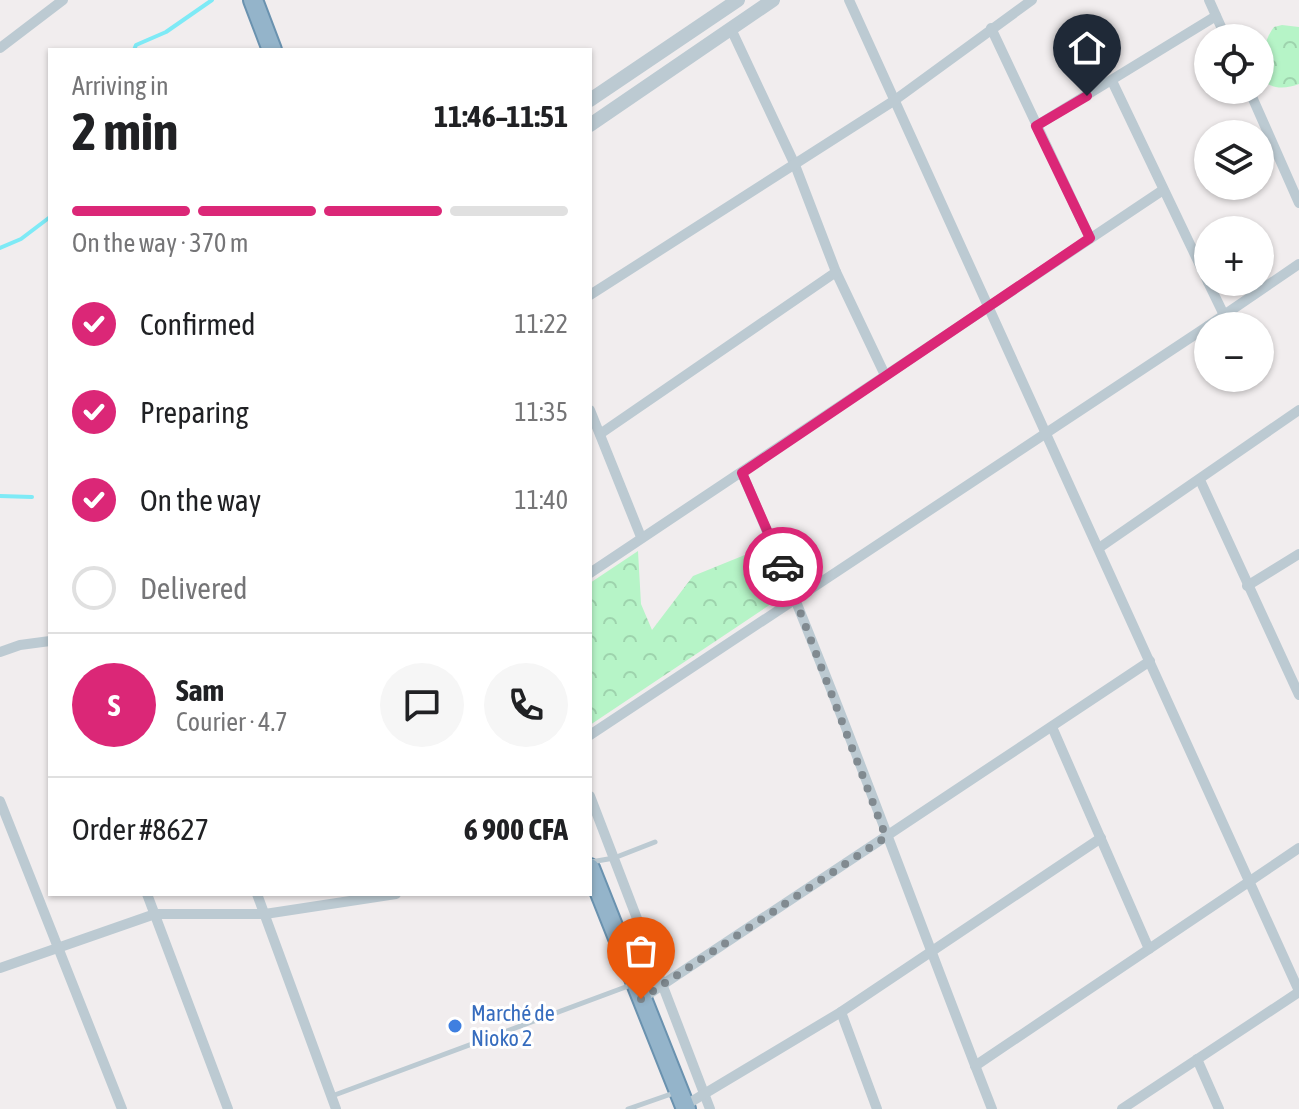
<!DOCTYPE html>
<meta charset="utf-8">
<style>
:root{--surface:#fff;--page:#f6f6f6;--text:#202124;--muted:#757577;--line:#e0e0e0;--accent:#db2777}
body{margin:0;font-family:"Asap Condensed",sans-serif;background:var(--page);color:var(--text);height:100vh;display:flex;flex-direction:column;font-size:30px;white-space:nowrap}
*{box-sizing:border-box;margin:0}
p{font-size:26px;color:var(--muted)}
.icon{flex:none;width:44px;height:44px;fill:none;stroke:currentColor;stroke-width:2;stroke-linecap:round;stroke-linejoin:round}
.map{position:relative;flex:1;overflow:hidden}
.side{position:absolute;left:48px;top:48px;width:544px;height:848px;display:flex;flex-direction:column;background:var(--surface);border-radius:0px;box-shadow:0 2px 6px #0004}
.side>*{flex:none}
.fabs{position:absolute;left:1194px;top:24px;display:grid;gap:16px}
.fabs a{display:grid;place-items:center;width:80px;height:80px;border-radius:50%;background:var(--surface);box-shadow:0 2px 6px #0004;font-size:40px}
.pin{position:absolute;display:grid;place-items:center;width:68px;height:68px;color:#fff;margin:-82px -34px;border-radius:50% 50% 50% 0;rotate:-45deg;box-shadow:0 0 8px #0007}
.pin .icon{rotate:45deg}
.courier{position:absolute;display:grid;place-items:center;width:80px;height:80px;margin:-40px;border:6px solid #db2777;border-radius:50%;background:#fff;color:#222;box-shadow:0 2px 10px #0007}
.head em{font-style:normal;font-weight:700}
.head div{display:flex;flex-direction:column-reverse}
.head{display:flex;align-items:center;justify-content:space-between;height:136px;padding:0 24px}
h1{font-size:52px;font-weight:700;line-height:60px}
.bar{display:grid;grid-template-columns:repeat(4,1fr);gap:12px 8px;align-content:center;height:96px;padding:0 24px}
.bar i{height:10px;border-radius:6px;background:var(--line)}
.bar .current{background:var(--accent)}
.bar p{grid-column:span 4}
.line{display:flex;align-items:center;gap:20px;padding:0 24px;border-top:2px solid var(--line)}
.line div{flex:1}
.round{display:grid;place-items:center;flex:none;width:84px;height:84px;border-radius:42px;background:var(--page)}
ol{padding:0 24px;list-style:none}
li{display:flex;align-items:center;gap:24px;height:88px}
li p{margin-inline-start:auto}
li .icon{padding:8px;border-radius:50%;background:var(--accent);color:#fff;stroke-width:4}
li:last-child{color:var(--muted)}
li i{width:44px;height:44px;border:4px solid var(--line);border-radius:50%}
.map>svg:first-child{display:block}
</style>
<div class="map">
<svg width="1299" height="1109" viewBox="0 0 1299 1109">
<defs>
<pattern id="forest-crowns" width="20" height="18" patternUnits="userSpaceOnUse" patternTransform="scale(2)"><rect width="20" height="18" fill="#b6f4c7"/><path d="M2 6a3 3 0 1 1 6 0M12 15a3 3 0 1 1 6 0" fill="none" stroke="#9ed3ad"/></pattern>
</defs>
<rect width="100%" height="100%" fill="#f1edee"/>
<g fill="url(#forest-crowns)">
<path d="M1282,25L1299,27V84C1286,89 1272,90 1262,79C1263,60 1262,42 1274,27Z"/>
<path d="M762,548L778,589L774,602L590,725V583L638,551L641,604L652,630L693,576Z"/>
</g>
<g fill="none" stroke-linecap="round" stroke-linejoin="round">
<g stroke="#7eeaf6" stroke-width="4">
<path d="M134,50L136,45L166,32L212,0"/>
<path d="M0,248L21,239L50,217"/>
<path d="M0,496L32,497"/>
</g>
<g stroke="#6a92af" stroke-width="22">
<g id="trunk">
<path d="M253,0L272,50"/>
<path d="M590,868L686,1109"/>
</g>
</g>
<g stroke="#bccad2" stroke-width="5">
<path d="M591,862L614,858L655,842"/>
<path d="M332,1096L631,985"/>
<path d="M628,1109L674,1093"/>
</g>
<g stroke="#bccad2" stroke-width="10">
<path d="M849,0L1299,991"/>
<path d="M1209,0L1226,38"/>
<path d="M991,28L1090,238"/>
<path d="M731,29L795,165L836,272L885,375"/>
<path d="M0,48L63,0"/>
<path d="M1112,81L1208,282"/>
<path d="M1249,90L1299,203"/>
<path d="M1036,126L1216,16"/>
<path d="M1208,282L1224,315"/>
<path d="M590,295L895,100L1032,0"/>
<path d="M1208,326L1299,264"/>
<path d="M590,410L641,537"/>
<path d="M600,434L836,272"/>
<path d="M742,473C833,682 909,897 992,1109"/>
<path d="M1200,480L1299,695"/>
<path d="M1099,548L1299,410"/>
<path d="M590,573L1163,190"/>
<path d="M1247,586L1299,554"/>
<path d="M0,652L20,645L50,641"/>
<path d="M1052,727L1149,949"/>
<path d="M590,735L1208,326"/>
<path d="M590,796L710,1109"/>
<path d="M0,801L122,1109"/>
<path d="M147,894L228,1109"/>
<path d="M257,894L336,1109"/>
<path d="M0,968L155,914H265L396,894"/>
<path d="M641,999L1150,661"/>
<path d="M841,1012L877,1109"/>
<path d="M1197,1059L1219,1109"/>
<path d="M975,1066L1299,848"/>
<path d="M684,1106L841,1012L1101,838"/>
<path d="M1122,1109L1299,992"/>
</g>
<g stroke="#bccad2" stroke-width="14">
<path d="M590,100L738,0"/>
<path d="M590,125L773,0"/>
</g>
<use href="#trunk" stroke="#94b4ca" stroke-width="18"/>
</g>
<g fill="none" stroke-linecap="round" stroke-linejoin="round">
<path stroke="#818a90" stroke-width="8" stroke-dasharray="0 14.4" d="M641,999L886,837L783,567"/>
<path stroke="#db2777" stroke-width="10" d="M783,567L742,473L1090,238L1036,126L1087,96"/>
</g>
<circle fill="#3f7fe0" stroke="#fff" stroke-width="3" cx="455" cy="1026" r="8"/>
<g text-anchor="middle" stroke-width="6" stroke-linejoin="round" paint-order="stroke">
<g font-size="22" fill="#366cbe" stroke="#fff" text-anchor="start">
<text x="471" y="1021">Marché de<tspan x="471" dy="25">Nioko 2</tspan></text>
</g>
</g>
</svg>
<div class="fabs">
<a><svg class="icon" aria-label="locate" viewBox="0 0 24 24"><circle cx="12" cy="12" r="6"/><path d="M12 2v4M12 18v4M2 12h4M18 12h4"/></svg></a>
<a><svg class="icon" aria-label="layers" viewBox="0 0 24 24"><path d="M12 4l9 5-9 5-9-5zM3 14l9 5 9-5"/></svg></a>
<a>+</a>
<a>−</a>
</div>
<div class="pin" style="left:641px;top:999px;background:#ea580c"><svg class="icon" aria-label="bag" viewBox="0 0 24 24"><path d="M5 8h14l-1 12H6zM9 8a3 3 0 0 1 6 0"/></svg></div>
<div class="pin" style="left:1087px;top:96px;background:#1f2937"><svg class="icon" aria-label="home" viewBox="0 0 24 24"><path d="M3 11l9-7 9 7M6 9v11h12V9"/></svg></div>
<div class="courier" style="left:783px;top:567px"><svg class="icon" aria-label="car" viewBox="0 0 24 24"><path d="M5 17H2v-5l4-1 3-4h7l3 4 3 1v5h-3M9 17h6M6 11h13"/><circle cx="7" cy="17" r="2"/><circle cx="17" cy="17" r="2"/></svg></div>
<section class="side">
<div class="head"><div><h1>2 min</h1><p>Arriving in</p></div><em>11:46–11:51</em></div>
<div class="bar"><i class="current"></i><i class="current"></i><i class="current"></i><i></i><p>On the way · 370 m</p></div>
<ol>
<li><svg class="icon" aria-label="check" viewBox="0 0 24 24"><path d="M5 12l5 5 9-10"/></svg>Confirmed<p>11:22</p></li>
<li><svg class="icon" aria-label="check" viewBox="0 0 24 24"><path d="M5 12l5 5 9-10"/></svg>Preparing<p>11:35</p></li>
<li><svg class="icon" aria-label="check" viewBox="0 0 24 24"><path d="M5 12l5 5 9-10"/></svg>On the way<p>11:40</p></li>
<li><i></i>Delivered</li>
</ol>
<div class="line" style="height:144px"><b class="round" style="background:var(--accent);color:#fff">S</b><div><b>Sam</b><p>Courier · 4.7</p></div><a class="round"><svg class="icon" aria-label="chat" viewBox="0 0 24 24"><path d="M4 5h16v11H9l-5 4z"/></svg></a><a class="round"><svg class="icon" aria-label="phone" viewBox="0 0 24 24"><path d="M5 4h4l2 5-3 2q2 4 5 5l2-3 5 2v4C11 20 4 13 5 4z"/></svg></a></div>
<div class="line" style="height:104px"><div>Order #8627</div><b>6 900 CFA</b></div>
</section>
</div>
